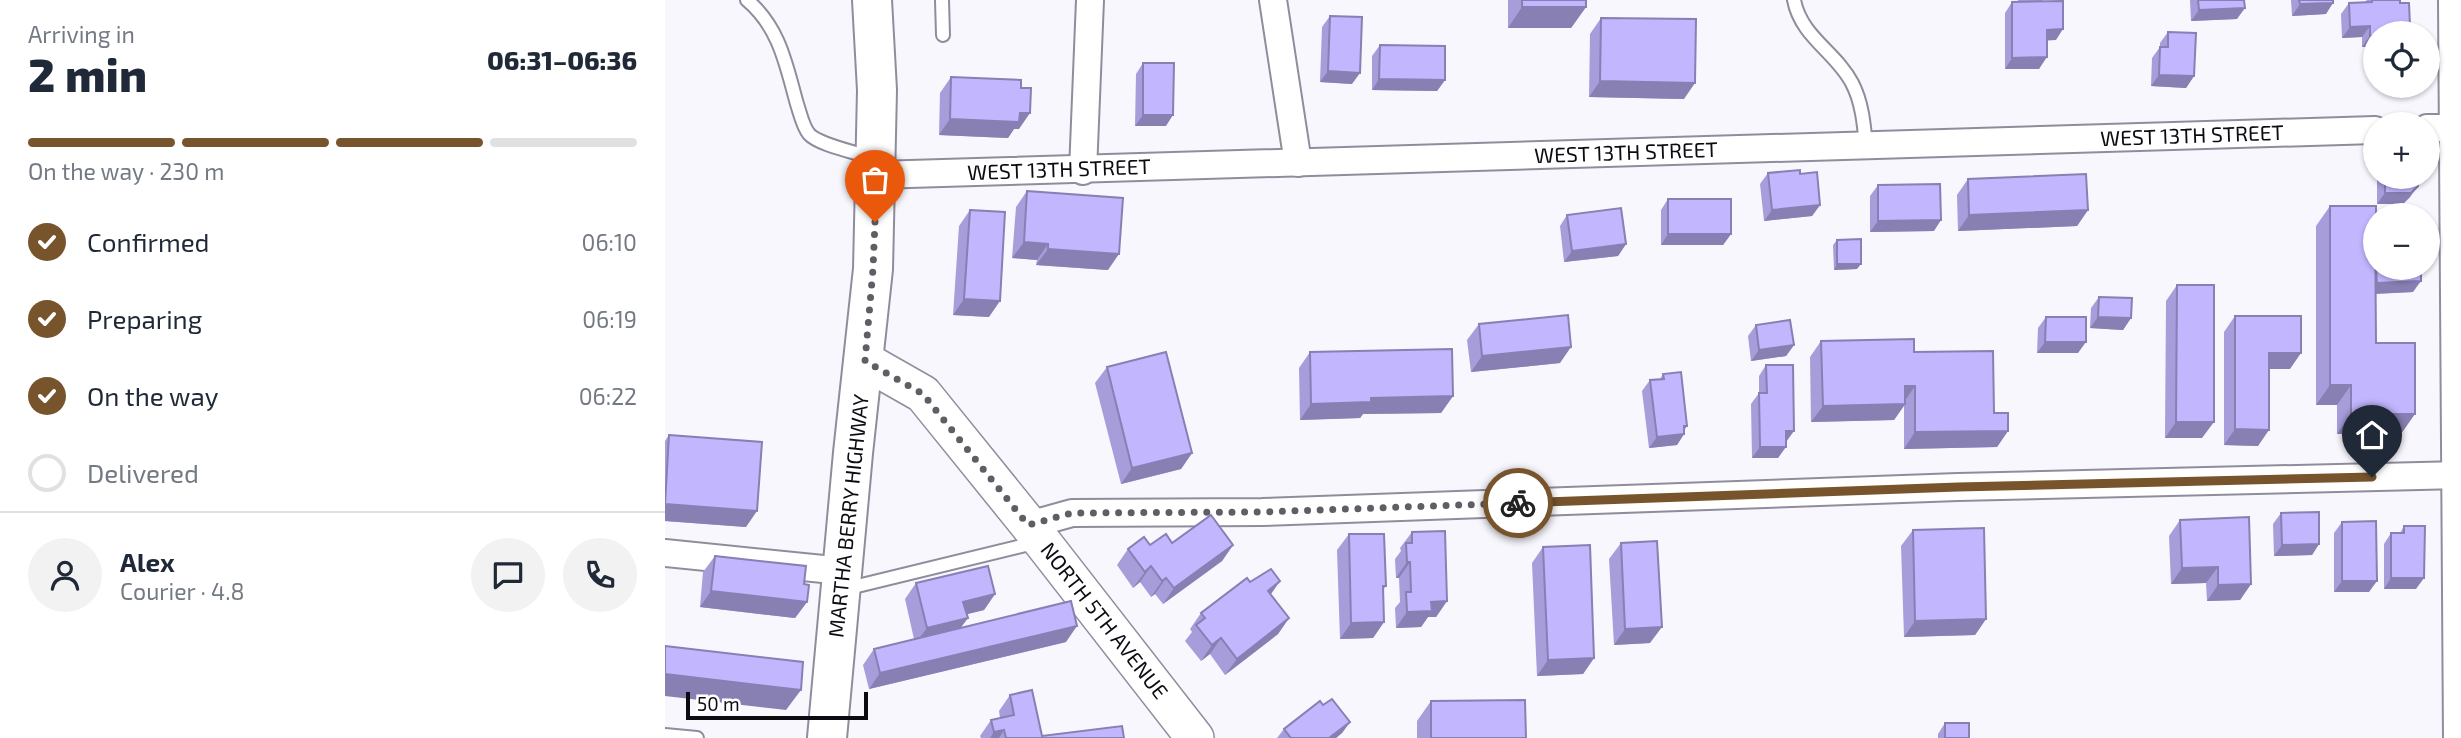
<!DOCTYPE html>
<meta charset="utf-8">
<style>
:root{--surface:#fff;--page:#f2f2f3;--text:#1f2937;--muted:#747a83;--line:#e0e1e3;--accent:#77542c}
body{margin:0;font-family:"Exo 2",sans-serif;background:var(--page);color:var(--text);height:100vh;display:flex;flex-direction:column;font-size:26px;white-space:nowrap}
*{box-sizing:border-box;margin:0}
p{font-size:23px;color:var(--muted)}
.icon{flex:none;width:38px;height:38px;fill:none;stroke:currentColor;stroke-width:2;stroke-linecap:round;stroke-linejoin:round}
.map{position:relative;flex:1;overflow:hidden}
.details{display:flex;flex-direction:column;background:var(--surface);width:665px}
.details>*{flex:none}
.buttons{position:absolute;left:1698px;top:21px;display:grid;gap:14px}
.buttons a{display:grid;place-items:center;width:77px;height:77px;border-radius:50%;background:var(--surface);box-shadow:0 2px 5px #0004;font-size:35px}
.scale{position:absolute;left:21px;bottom:18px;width:182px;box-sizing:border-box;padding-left:7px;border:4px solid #0c0b11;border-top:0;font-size:19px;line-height:24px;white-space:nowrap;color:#0c0b11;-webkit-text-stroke:5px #fff;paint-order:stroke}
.pin{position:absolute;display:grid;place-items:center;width:60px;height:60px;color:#fff;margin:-72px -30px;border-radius:50% 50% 50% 0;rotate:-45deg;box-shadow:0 0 7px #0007}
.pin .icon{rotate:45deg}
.courier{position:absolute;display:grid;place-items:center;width:70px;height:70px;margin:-35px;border:5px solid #77542c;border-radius:50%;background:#fff;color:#222;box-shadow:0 2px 9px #0007}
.overview em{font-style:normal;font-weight:800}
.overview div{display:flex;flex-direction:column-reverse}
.overview{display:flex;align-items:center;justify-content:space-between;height:119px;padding:0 28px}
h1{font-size:46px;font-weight:800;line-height:52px}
.bar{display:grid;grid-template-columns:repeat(4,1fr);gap:10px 7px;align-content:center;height:84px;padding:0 28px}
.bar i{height:9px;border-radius:5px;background:var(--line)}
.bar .active{background:var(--accent)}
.bar p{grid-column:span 4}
.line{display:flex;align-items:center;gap:18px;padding:0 28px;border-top:2px solid var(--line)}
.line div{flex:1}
.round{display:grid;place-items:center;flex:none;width:74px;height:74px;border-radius:37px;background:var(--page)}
ol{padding:0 28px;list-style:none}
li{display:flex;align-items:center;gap:21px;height:77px}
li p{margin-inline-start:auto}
li .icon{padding:7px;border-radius:50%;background:var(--accent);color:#fff;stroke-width:4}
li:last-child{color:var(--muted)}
li i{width:38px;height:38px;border:4px solid var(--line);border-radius:50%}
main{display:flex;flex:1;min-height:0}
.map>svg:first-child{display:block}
</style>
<main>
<section class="details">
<div class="overview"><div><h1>2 min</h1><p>Arriving in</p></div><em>06:31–06:36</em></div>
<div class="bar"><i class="active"></i><i class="active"></i><i class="active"></i><i></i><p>On the way · 230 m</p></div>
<ol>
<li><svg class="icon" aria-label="check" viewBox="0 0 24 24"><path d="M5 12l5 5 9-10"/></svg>Confirmed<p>06:10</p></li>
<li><svg class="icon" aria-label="check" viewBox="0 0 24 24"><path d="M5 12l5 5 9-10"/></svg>Preparing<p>06:19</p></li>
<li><svg class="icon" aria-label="check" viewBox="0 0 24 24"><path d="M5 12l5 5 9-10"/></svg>On the way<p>06:22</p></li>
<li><i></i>Delivered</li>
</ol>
<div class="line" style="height:126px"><a class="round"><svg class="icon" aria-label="person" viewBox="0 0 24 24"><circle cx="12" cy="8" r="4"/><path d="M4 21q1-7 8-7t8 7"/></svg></a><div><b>Alex</b><p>Courier · 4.8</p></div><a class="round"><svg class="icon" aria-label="chat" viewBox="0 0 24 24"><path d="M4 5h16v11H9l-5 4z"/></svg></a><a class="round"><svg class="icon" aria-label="phone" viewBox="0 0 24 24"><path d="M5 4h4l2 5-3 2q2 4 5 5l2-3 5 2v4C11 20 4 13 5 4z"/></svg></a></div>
</section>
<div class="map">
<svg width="1796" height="738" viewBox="0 0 1796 738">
<rect width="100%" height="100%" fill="#f8f7fe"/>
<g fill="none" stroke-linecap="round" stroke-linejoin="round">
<g stroke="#8f8d9c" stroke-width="16">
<g id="lane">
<path d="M82,0C115,28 121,65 132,104C135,113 138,127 144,134C154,145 190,152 204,157"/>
<path d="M277,0L278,35"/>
<path d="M1129,0C1136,37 1171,52 1187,83C1197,102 1199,124 1201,146"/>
<path d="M180,589L373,542"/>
<path d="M0,735L32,738"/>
</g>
</g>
<g stroke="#8f8d9c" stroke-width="30">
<g id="street">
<path d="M608,0L633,163"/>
<path d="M1787,0L1792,738"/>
<path d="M1762,128H1788"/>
<path d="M418,171L425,0"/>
<path d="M211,175L1710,130"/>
<path d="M364,525L407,513L597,512L1293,487L1796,475"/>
<path d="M0,553L178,571"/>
</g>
</g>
<g stroke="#8f8d9c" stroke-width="40">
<path id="secondary" d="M200,361L258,394L364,525L530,738"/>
</g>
<g stroke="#8f8d9c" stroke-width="42">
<path id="primary" d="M162,738L188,453L208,269L212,90L207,0"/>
</g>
<use href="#lane" stroke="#fff" stroke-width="12"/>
<use href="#street" stroke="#fff" stroke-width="26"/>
<use href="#secondary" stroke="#fff" stroke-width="37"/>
<use href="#primary" stroke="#fff" stroke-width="38"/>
</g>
<g fill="#a79ddb">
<path d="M843,0H921V7L906,28H843Z"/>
<path d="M1353,0H1378L1377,1L1391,40H1382L1374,69H1340V13L1347,2H1353Z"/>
<path d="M1525,0H1579L1572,19L1526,21Z"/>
<path d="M1626,0H1668L1661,14L1627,16Z"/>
<path d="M1702,0H1735V3L1745,26L1742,31L1710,33V47H1697V37L1677,38L1676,14L1684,3L1700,2Z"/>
<path d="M665,16L687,84L655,82L657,27Z"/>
<path d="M936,18L1019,99L924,97L925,34Z"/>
<path d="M1503,32L1529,76L1521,88L1486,86L1487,58L1495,47V43Z"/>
<path d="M715,45L780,80L772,91L707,90V56Z"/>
<path d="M478,63L501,126H470L471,74Z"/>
<path d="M286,77L354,129H349L343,138L274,135L275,93Z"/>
<path d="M1103,173L1135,174L1155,205L1147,216L1099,221L1095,184Z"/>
<path d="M1712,177H1753L1745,197L1738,204H1712Z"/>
<path d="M1303,179L1423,210L1412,226L1293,231L1292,195Z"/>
<path d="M1213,185L1269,231L1205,232V196Z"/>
<path d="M362,191L443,270L371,265L372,260L347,258L351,207Z"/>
<path d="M1003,199L1066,234L1058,245H996V210Z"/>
<path d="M1665,206L1710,268L1748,292L1711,294V343L1736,434H1672V405H1651V226Z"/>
<path d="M305,210L324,317L288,315L294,226Z"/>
<path d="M902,215L961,244L953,256L899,262L895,226Z"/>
<path d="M1172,240L1192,269L1169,270L1168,245Z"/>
<path d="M1512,285L1537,438H1500L1501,301Z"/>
<path d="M1434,297L1466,318L1458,330L1425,328L1426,308Z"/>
<path d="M1570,316L1625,369H1604L1593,446L1559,445V332Z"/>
<path d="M1381,317L1413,353H1372L1373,328Z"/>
<path d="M814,324L895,363L806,372L802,340Z"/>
<path d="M1091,325L1129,345L1121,356L1086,361L1083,336Z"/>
<path d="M1156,341L1249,352L1329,413L1343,431L1332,447L1239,449V406L1229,420L1146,422L1145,357Z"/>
<path d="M645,352L788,396L776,413L698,414L695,418L635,420L634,368Z"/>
<path d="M1101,365L1121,441L1113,458H1087L1086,404L1094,393V376Z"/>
<path d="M442,367L527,453L516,469L456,484L430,383Z"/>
<path d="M998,374L1022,426L1019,430V434L1012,445L984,448L977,391L985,380L995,379Z"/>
<path d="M4,435L81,527L0,521V441Z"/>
<path d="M1616,513L1654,544L1647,555L1609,556L1608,524Z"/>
<path d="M1515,520L1586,584L1575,600L1542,601L1541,583L1506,584L1504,536Z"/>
<path d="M1677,522L1704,592H1669V533Z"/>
<path d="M1739,526L1751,589H1719V544L1726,533H1735Z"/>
<path d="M1248,530L1321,619L1310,635L1239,637L1236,546Z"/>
<path d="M747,532L782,601L771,617H763L756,627L731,628L730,608L735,602L734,578H731L730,559L736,551L735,548Z"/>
<path d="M684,534L721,586L718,590L719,622L708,638L675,639L672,550Z"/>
<path d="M507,543L568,545L557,561L498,604L490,594L486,597L475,582L468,588L452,565L463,549Z"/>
<path d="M956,543L985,643L949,645L944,559Z"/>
<path d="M878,547L929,658L918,674L872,676L867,563Z"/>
<path d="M50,556L139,584L142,602L130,618L35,607L38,572Z"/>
<path d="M585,582L606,594L624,618L613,634L560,675L545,654L536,661L520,641L527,632L525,629L536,613Z"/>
<path d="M251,583L330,594L319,610L302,614L303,618L296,627L401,642L204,689L198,665L209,649L249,639L240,599Z"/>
<path d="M345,695L377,736L459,738H316L315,736L326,720L335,718L334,711Z"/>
<path d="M766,701L861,738H752V721Z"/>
<path d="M658,705L685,722L677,733L671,738H612L619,729Z"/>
<path d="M1280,723L1304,738H1273V734Z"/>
</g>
<g fill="#887fb2">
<path d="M1668,3L1661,14L1627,16L1635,4Z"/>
<path d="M857,7H921L906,28H843Z"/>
<path d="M1580,8L1572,19L1526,21L1534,10Z"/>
<path d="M1705,26L1697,37L1677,38L1685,27Z"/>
<path d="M1398,29L1391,40L1374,41L1382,30Z"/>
<path d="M1705,36H1710V47H1697Z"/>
<path d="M1382,57L1374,69H1340L1347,58Z"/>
<path d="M663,71L695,73L687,84L655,82Z"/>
<path d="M1494,75L1529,76L1521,88L1486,86Z"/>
<path d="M714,79L780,80L772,91L707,90Z"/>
<path d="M935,81L1030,83L1019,99L924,97Z"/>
<path d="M355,113H365L354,129H349L343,138L274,135L285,119Z"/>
<path d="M478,115H508L501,126H470Z"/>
<path d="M1753,186L1745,197L1738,204H1712L1720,193Z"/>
<path d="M1155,205L1147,216L1099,221L1107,210Z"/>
<path d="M1423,210L1412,226L1293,231L1304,215Z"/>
<path d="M1276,220L1269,231L1205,232L1213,221Z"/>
<path d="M1003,234H1066L1058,245H996Z"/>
<path d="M359,242L383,244L372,260L347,258Z"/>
<path d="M961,244L953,256L899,262L907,251Z"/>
<path d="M383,249L454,254L443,270L371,265Z"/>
<path d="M1172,264H1196L1192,269L1169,270Z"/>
<path d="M1756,281L1748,292L1704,294L1712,283Z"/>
<path d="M299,299L335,301L324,317L288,315Z"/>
<path d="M1433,317L1466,318L1458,330L1425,328Z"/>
<path d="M1380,342H1421L1413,353H1372Z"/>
<path d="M1129,345L1121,356L1086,361L1094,350Z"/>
<path d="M906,347L895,363L806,372L817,356Z"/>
<path d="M1604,353H1636L1625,369H1593Z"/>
<path d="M1665,385H1686L1672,405H1651Z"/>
<path d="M1240,386H1250L1239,402Z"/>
<path d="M788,396L776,413L698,414L695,418L635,420L646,404L706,398Z"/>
<path d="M1240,404L1229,420L1146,422L1158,406Z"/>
<path d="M1686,414H1750L1736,434H1672Z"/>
<path d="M1511,422H1549L1537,438H1500Z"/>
<path d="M1019,426H1022L1016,434H1019L1012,445L984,448L992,437Z"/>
<path d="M1570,429L1604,430L1593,446L1559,445Z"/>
<path d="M1121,431H1129L1121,442Z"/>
<path d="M1343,431L1332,447L1239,449L1250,432Z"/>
<path d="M1095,447H1121L1113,458H1087Z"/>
<path d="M527,453L516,469L456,484L467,468Z"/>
<path d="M0,504L92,511L81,527L0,521Z"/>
<path d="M1654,544L1647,555L1609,556L1617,545Z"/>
<path d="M568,545L557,561L498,604L509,588Z"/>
<path d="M742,562H745L734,578H731Z"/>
<path d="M486,566L475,582L468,588L480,572Z"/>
<path d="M1553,567L1541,583L1506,584L1517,568Z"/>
<path d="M501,578L490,594L486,597L497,581Z"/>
<path d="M1726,578H1759L1751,589H1719Z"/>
<path d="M615,581L604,597L603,591Z"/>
<path d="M1677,581H1712L1704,592H1669Z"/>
<path d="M1586,584L1575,600L1542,601L1553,585Z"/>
<path d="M46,591L142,602L130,618L35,607Z"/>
<path d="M330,594L319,610L287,618L298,602Z"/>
<path d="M782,601L771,617H763L756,627L731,628L742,612L766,602Z"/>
<path d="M303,618L291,634L250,644L262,628Z"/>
<path d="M624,618L613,634L560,675L572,659Z"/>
<path d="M1321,619L1310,635L1239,637L1250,621Z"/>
<path d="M719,622L708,638L675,639L686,623Z"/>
<path d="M412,626L401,642L204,689L215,673Z"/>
<path d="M997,627L985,643L949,645L960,629Z"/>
<path d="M556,638L545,654L536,661L547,645Z"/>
<path d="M929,658L918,674L872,676L883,660Z"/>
<path d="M0,674L136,690L121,710L0,696Z"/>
<path d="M685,722L677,733L671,738H664Z"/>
<path d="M339,730L334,738H325L329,732Z"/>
</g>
<g fill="#c2b6ff" stroke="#887fb2" stroke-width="2">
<rect x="857" y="0" width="64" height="7"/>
<path d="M1533,0H1579L1580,8L1534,10Z"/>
<path d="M1634,0H1668V3L1635,4Z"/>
<path d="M1707,0H1735V3H1744L1745,26H1742V33H1710V36H1705V26L1685,27L1684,3L1707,2Z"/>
<path d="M1398,1V29L1382,30V57L1347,58V2Z"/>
<path d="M665,16L697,17L695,73L663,71Z"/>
<path d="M936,18L1031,19L1030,83L935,81Z"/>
<path d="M1503,32L1531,33L1529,76L1494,75L1495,47H1503Z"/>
<path d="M715,45L780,46V80L714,79Z"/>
<path d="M478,63H509L508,115H478Z"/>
<path d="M286,77L356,80V88H366L365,113H355L354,122L285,119Z"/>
<path d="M1135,170V174L1152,172L1155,205L1107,210L1103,173Z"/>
<path d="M1421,174L1423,210L1304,215L1303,179Z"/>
<path d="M1720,177H1753V186L1746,193H1720Z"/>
<path d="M1275,184L1276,220L1213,221V185Z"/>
<path d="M362,191L458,198L454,254L383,249V244L359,242Z"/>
<rect x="1003" y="199" width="63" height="35"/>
<path d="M1665,206H1711V215H1710L1711,343H1750V414H1686V385H1665Z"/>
<path d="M956,208L961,244L907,251L902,215Z"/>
<path d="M305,210L340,212L335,301L299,299Z"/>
<path d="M1196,239V264H1172V240Z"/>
<path d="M1711,268H1756V281L1712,283Z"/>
<path d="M1512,285H1549V422H1511Z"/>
<path d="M1434,297L1467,298L1466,318L1433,317Z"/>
<path d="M903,315L906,347L817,356L814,324Z"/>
<path d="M1570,316H1636V353H1604V430L1570,429Z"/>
<path d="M1381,317H1421V342H1380Z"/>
<path d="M1125,320L1129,345L1094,350L1091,325Z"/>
<path d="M1249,339V352L1328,351L1329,413H1343V431L1250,432V386H1240V404L1158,406L1156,341Z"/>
<path d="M787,349L788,396L706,398V402L646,404L645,352Z"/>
<path d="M501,352L527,453L467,468L442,367Z"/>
<path d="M1101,365H1128L1129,431H1121V447H1095L1094,393H1102Z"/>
<path d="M1016,372L1022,426H1019V434L992,437L985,380L999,379L998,374Z"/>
<path d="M4,435L97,442L92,511L0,504Z"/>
<path d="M1654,512V544L1617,545L1616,513Z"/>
<path d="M546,515L568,545L509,588L501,578L497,581L486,566L480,572L463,549L479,537L485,545L501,534L507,543Z"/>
<path d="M1584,517L1586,584L1553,585V567L1517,568L1515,520Z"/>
<path d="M1711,521L1712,581H1677V522Z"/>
<path d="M1739,526H1760L1759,578H1726V533H1739Z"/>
<path d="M1319,528L1321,619L1250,621L1248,530Z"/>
<path d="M780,531L782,601L766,602L767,611L742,612L741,592H746L745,562H742L741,543H747V532Z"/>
<path d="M684,534H719L721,586H718L719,622L686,623Z"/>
<path d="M992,541L997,627L960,629L956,543Z"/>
<path d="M925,545L929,658L883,660L878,547Z"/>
<path d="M50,556L141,566L139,584L144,585L142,602L46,591Z"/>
<path d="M323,566L330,594L298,602L303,618L262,628L251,583Z"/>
<path d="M606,569L615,581L603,591L624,618L572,659L556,638L547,645L531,625L540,618L536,613L582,578L585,582Z"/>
<path d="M406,601L412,626L215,673L209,649Z"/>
<path d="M0,646L138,662L136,690L0,674Z"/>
<path d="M367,690L377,736L457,726L459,738H341L339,730L329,732L326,720L349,715L345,695Z"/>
<path d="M667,699L685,722L664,738H626L619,729L655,701L658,705Z"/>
<path d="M860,700L861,738H766V701Z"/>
<rect x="1280" y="723" width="24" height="15"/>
</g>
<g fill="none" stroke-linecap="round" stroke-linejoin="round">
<path stroke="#5f5e64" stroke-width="7" stroke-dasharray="0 12.6" d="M210,222L208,269L200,361L258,394L363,525L407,513L597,512L853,503"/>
<path stroke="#77542c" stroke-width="9" d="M853,503L1293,487L1707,477"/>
</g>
<g text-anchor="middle" stroke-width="7" stroke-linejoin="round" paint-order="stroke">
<g font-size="21" fill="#0c0b11" stroke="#fff">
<text transform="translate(1527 136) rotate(-2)" y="7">WEST 13TH STREET</text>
<text transform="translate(961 153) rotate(-2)" y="7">WEST 13TH STREET</text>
<text transform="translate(394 170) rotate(-2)" y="7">WEST 13TH STREET</text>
<text transform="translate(184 516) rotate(-84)" y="7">MARTHA BERRY HIGHWAY</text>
<text transform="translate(439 621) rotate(52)" y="7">NORTH 5TH AVENUE</text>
</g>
</g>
</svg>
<div class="buttons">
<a><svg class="icon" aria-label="locate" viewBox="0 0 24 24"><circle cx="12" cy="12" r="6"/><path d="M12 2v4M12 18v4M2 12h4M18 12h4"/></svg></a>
<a>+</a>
<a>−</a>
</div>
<div class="scale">50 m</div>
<div class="pin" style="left:210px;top:222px;background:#ea580c"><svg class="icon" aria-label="bag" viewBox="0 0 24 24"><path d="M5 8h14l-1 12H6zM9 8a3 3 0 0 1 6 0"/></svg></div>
<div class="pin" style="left:1707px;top:477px;background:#1f2937"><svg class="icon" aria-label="home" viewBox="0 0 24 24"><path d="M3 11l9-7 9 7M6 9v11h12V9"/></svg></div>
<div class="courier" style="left:853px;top:503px"><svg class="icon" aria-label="bike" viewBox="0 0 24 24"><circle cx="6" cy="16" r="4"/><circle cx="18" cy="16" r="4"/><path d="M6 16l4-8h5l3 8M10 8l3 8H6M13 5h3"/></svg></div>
</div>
</main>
